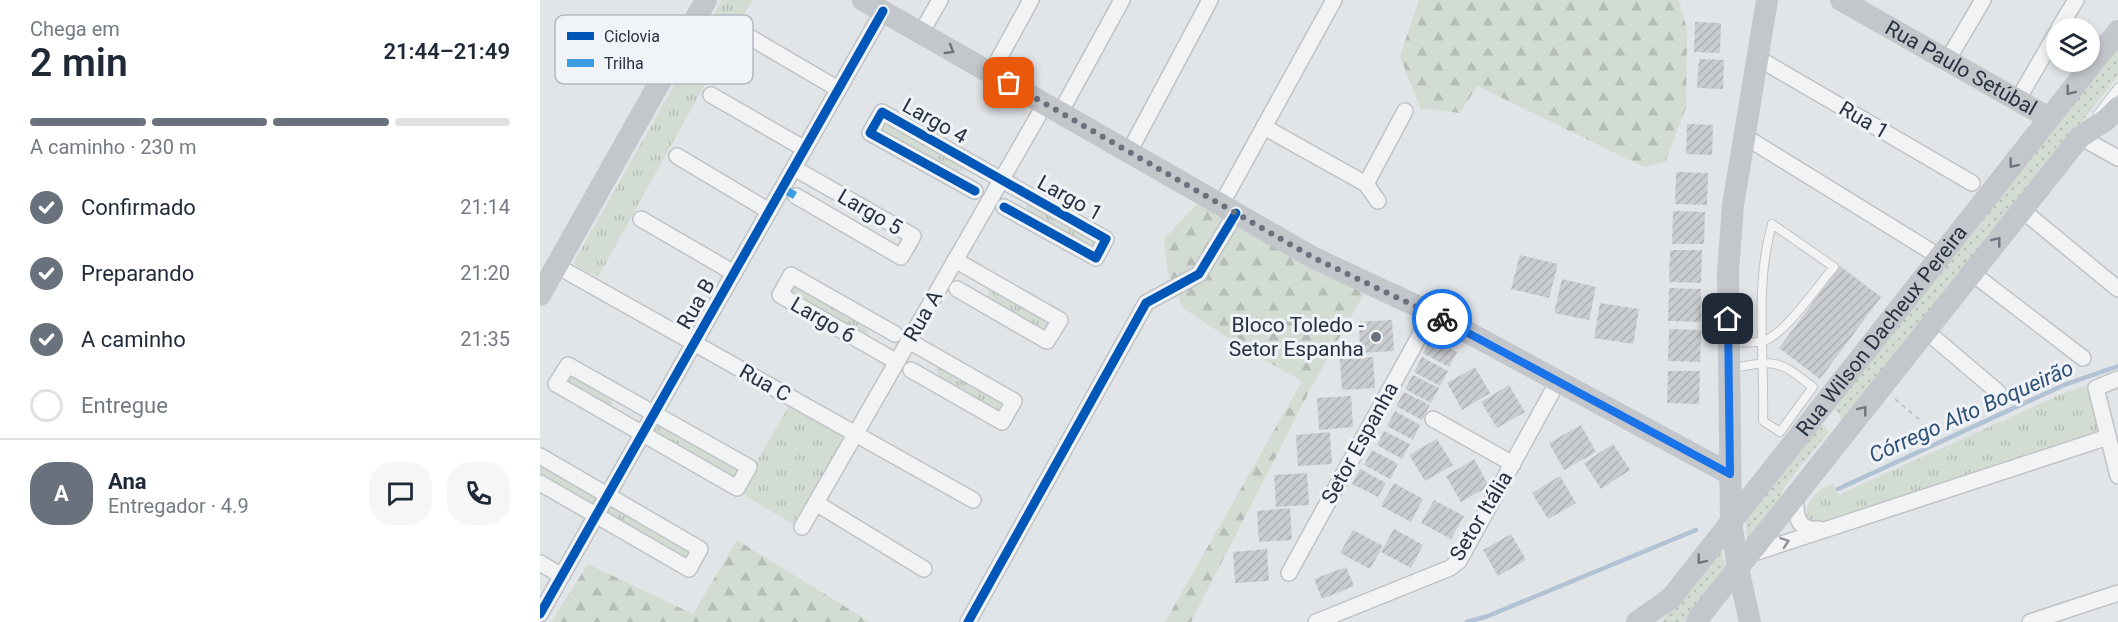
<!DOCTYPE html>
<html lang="pt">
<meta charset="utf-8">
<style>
:root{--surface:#fff;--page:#f6f6f7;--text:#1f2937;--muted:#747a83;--line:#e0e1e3;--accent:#69717c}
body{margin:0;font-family:Roboto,sans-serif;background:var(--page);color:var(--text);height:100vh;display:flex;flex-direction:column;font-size:22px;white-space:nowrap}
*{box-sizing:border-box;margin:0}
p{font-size:20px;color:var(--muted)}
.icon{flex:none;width:33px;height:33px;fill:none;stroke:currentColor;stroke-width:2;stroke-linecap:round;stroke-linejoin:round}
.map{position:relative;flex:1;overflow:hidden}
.drawer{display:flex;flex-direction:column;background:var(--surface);width:540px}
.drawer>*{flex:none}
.fabs{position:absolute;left:1506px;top:18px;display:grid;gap:12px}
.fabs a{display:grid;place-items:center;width:54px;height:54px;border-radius:50%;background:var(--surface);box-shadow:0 3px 9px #0003;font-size:30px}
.pin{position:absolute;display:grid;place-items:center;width:51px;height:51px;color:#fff;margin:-26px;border-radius:12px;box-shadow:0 3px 9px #0006}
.courier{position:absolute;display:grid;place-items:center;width:60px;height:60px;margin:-30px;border:4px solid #1a73e8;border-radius:50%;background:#fff;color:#222;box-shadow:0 2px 8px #0007}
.summary em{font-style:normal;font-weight:600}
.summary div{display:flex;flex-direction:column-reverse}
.summary{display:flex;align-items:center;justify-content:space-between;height:102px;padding:0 30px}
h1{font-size:39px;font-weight:600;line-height:45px}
.bar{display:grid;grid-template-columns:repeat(4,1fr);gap:9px 6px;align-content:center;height:72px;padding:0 30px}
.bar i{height:8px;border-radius:4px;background:var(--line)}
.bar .on{background:var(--accent)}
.bar p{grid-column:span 4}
.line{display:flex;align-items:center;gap:15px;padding:0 30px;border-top:2px solid var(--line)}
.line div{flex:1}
.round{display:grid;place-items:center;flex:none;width:63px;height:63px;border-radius:24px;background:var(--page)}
ol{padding:0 30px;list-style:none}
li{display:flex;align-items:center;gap:18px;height:66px}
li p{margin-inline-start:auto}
li .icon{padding:6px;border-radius:50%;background:var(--accent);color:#fff;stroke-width:4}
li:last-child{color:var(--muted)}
li i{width:33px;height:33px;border:3px solid var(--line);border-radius:50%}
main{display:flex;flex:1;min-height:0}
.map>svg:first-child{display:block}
</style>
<main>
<section class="drawer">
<div class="summary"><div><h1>2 min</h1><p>Chega em</p></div><em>21:44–21:49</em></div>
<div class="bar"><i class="on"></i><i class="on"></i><i class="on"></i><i></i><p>A caminho · 230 m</p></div>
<ol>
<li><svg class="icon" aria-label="check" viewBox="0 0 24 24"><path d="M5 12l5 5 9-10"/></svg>Confirmado<p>21:14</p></li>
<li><svg class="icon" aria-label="check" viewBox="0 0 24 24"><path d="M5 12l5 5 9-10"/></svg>Preparando<p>21:20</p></li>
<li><svg class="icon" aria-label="check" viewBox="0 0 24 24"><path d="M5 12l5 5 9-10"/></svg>A caminho<p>21:35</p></li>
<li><i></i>Entregue</li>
</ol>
<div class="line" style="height:108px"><b class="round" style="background:var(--accent);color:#fff">A</b><div><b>Ana</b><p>Entregador · 4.9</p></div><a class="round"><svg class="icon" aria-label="chat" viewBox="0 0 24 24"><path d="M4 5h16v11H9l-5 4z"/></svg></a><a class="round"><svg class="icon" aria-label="phone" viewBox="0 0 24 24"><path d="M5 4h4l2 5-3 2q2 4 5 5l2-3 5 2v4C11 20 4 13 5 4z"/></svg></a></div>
</section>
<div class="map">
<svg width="1578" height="622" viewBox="0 0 1578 622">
<defs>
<pattern id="grass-dots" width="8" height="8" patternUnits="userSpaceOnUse" patternTransform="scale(1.5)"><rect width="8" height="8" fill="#d3dcd3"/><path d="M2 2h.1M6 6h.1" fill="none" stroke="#b5bdb6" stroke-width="1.8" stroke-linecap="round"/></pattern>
<pattern id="forest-firs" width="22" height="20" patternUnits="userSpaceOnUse" patternTransform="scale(1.5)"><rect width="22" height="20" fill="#d3dcd3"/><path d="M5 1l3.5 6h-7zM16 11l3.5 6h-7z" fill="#b5bdb6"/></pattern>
<pattern id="park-tufts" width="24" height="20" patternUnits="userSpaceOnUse" patternTransform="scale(1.5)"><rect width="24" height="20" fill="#d3dcd3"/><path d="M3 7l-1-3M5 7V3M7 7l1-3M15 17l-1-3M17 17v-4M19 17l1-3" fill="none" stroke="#b5bdb6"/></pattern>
<pattern id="building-hatch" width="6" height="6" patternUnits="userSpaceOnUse" patternTransform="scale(1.5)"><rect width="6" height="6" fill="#cacdd0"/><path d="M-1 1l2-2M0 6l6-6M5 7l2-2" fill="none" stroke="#aeb0b4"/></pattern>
</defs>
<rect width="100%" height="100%" fill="#e2e5e8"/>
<g fill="url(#grass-dots)">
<path d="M1578,44V76L1303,423L1298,413L1293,409Z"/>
<path d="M1281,423L1289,431L1245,486L1231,515L1208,545L1205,518Z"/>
<path d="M1180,547L1187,571L1147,622H1121Z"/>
</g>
<g fill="url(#forest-firs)">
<path d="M879,0H1139L1147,30L1146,107L1125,162L1104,167L937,86L920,113L880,108L860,56Z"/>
<path d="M657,204L824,294L772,386L651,622H625L762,381L705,349L643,308L628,273L624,239Z"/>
<path d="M197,540L330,622H11L48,564L153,614Z"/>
</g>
<g fill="url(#park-tufts)">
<path d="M182,0H212L58,277L33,264Z"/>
<path d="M344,119L429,167L413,174L337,131Z"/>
<path d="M486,202L556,240L552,248L487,213Z"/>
<path d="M253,281L324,321L331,342L245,293Z"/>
<path d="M448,284L513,321L506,334L449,302Z"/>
<path d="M395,362L468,403L461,416L400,382Z"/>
<path d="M29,369L70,393L74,413L21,382Z"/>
<path d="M1548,385L1561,432L1285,520L1274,522L1267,516C1264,501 1281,488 1293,483L1298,495L1526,392Z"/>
<path d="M249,406L304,437L253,524L199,492Z"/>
<path d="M120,421L202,468L194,482L112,435Z"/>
<path d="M0,460L61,496L53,510L0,479Z"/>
<path d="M72,502L154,550L146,563L64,516Z"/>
</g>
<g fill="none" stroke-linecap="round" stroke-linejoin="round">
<g stroke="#b0c2d4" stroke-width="4.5">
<path d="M1298,489L1524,385L1578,366"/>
<path d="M927,622L948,616L1156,530"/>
</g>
</g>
<g fill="url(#building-hatch)">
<path d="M1155,22L1181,23L1180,53L1154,52Z"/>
<path d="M1159,59L1184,60L1183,89L1157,88Z"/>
<path d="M1147,124L1173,125L1172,155L1146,154Z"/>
<path d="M1136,172L1168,173L1167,205L1135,204Z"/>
<path d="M1133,211L1165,212L1164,244H1132Z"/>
<path d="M1130,250H1162L1161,283L1129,282Z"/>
<path d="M980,255L1018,264L1009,298L971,289Z"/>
<path d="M1300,266L1341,297L1280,379L1239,348Z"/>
<path d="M1022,279L1056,287L1049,320L1014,313Z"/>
<path d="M1129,288L1161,289V322L1128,321Z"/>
<path d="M1060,303L1099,309L1093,344L1054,338Z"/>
<path d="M852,320L854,351L820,353L819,322Z"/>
<path d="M1129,329L1161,330L1160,362L1128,361Z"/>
<path d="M891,339L917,352L909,367L883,353Z"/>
<path d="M833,357L835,388L802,390L800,359Z"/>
<path d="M882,357L908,371L900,386L874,372Z"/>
<path d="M935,367L950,393L922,410L907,383Z"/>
<path d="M1128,371H1160L1159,404L1127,403Z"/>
<path d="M873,375L899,388L891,403L865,389Z"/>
<path d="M969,385L985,412L957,428L941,402Z"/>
<path d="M864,392L890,405L882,420L856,406Z"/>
<path d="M811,396L813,427L779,430L777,398Z"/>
<path d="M855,411L880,425L873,440L847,426Z"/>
<path d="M1041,425L1056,452L1024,470L1009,443Z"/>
<path d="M844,431L870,444L862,459L837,445Z"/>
<path d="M790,432L792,464L758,466L756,435Z"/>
<path d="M897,439L913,465L885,481L869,455Z"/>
<path d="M1073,444L1090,470L1061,489L1044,463Z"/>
<path d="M832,450L858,464L850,479L824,465Z"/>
<path d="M934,459L949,486L921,502L906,476Z"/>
<path d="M820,469L846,483L838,497L812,484Z"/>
<path d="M767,473L769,505L736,507L734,475Z"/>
<path d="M1020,476L1036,503L1008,519L992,493Z"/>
<path d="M854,483L883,499L871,522L841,506Z"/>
<path d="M894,500L924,516L911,539L881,523Z"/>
<path d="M750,508L752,540L719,542L717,511Z"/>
<path d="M854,529L883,545L871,568L841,552Z"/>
<path d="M813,530L843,546L830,569L800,553Z"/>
<path d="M971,534L986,560L958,576L943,550Z"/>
<path d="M727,549L729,581L695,583L693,552Z"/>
<path d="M806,567L814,586L782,599L774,579Z"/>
</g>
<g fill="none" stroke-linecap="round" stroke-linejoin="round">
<g stroke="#c0c3c6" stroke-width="10">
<g id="service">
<path d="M1558,114L1578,88"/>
<path d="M1190,342C1200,342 1212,344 1223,341C1244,336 1278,285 1294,267L1232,224C1214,287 1225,356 1223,421L1240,432L1273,387C1261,379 1250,367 1235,364C1222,361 1204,367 1191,368"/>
</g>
</g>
<g stroke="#c0c3c6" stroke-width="18">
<g id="minor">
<path d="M1519,28L1536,0"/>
<path d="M381,33L400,0"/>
<path d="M206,35L298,89"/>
<path d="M1216,57L1432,183"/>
<path d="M1407,61L1443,0"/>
<path d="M451,73L491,0"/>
<path d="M171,95L265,149"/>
<path d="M1477,101L1516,34"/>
<path d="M520,113L582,0"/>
<path d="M724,127L826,184L838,201"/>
<path d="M1204,136L1400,257"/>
<path d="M1540,137L1578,158"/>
<path d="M589,152L670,0"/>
<path d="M137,156L229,211"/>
<path d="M254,168L373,236L361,257L256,196"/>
<path d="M826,184L865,111"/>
<path d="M435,191L330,133L342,112L566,239L556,258L464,207"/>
<path d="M681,205L794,0"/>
<path d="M1482,210L1578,289"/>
<path d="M101,219L194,273"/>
<path d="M415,260L520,320L507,341L417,289"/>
<path d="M17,266L433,500"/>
<path d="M1432,273L1543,358"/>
<path d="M1386,331L1458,392"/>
<path d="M355,334L251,275L240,295L357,362"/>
<path d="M369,341L474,401L462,422L371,370"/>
<path d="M28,365L209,467L197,488L16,384Z"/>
<path d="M1578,379L1556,388L1578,476"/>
<path d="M893,419L973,464"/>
<path d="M0,456L160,549L149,569L0,483"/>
<path d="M1256,495C1255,514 1256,531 1279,529"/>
<path d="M276,503L384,569"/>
<path d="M262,527L505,104"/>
<path d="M1211,554L1568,437"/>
<path d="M0,563L22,576"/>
<path d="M749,573L892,313"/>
<path d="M0,614L343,11"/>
<path d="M428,622L606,303L659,274L696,213"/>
<path d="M776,622L910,568L919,561L1018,381"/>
<path d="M1490,622L1578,593"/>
</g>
</g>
<path stroke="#c1c3c8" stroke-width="2" stroke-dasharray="4.5 4.5" stroke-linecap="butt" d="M1355,399L1381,421"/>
<use href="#service" stroke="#f2f3f4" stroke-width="8"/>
<use href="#minor" stroke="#f2f3f4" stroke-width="15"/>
<g stroke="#c3c6ca" stroke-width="22">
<path d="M323,0L774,258L892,313L1190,474"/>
<path id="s1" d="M1301,0L1509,118"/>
<path d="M0,295L166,0"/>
<path id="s2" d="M1097,622L1131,598L1578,31"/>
<path d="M1157,622L1160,616L1540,137L1566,120L1578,108"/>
<path d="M1210,622L1198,568L1191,522L1188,271L1193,205L1227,0"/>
</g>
<path stroke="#3d9de3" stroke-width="8" stroke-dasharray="15 8" stroke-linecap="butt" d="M242,188L256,196"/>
<g stroke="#f0f3f7" stroke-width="13">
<g id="cycleway">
<path d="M435,191L330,133L342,112L566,239L556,258L464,207"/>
<path d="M0,614L343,11"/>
<path d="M428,622L606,303L659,274L696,213"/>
</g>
</g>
<use href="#cycleway" stroke="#0057b8" stroke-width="9"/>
</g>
<defs><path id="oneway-chevron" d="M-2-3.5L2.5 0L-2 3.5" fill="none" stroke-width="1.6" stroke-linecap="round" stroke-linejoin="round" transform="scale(1.5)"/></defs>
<g stroke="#6e757f">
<use href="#oneway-chevron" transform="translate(410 50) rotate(30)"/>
<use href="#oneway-chevron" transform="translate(1530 91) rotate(128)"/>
<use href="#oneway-chevron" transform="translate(1473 164) rotate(128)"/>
<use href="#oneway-chevron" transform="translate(1457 241) rotate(-52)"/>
<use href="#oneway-chevron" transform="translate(1323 410) rotate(-52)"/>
<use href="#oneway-chevron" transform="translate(1161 560) rotate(128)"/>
</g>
<use stroke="#8d929b" href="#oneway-chevron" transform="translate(1245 542) rotate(-19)"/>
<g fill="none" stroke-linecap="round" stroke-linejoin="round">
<path stroke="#69717c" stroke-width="6" stroke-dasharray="0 10.8" d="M469,83L774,258L902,319"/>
<path stroke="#1a73e8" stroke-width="8" d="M902,319L1190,474L1188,319"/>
</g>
<circle fill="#69717c" stroke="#f0f3f7" stroke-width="2" cx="836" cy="337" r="6"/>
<g text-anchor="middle" stroke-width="6" stroke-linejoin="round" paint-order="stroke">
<g font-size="21" fill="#283242" stroke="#f0f3f7">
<text dy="7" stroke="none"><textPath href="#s1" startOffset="138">Rua Paulo Setúbal</textPath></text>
<text transform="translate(1324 120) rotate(30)" y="7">Rua 1</text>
<text transform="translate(395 121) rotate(29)" y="7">Largo 4</text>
<text transform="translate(530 198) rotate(29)" y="7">Largo 1</text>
<text transform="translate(330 212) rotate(30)" y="7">Largo 5</text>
<text transform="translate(156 304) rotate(-60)" y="7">Rua B</text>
<text transform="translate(383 316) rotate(-60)" y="7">Rua A</text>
<text transform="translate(283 320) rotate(30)" y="7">Largo 6</text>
<text dy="7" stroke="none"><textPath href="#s2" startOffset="382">Rua Wilson Dacheux Pereira</textPath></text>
<text transform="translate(225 383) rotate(29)" y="7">Rua C</text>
<text transform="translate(820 443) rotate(-61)" y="7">Setor Espanha</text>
<text transform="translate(941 516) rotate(-59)" y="7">Setor Itália</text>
</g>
<g font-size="21" fill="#283242" stroke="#f0f3f7" text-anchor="end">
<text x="824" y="332">Bloco Toledo -<tspan x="824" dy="24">Setor Espanha</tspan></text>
</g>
<g font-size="22" font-style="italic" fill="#315277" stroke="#f0f3f7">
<text transform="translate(1431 411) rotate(-24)" y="8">Córrego Alto Boqueirão</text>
</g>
</g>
<rect x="15" y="15" width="198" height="69" rx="9" fill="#f0f3f7" stroke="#b4b9c1" stroke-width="1.5"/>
<rect x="27" y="32" width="27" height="8" fill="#0057b8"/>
<rect x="27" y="59" width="27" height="8" fill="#3d9de3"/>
<g font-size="16" fill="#283242">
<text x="64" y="42">Ciclovia</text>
<text x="64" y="69">Trilha</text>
</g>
</svg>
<div class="fabs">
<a><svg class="icon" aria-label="layers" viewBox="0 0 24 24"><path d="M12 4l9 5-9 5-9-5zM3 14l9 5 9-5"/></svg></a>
</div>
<div class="pin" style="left:469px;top:83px;background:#ea580c"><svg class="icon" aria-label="bag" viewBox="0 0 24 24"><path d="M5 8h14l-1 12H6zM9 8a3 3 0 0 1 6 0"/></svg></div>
<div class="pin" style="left:1188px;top:319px;background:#1f2937"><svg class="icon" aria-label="home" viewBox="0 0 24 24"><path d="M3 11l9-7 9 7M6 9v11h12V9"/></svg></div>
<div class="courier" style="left:902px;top:319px"><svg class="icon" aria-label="bike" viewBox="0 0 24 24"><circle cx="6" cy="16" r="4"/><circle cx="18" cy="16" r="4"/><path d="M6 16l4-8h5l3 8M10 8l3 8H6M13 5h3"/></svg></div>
</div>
</main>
